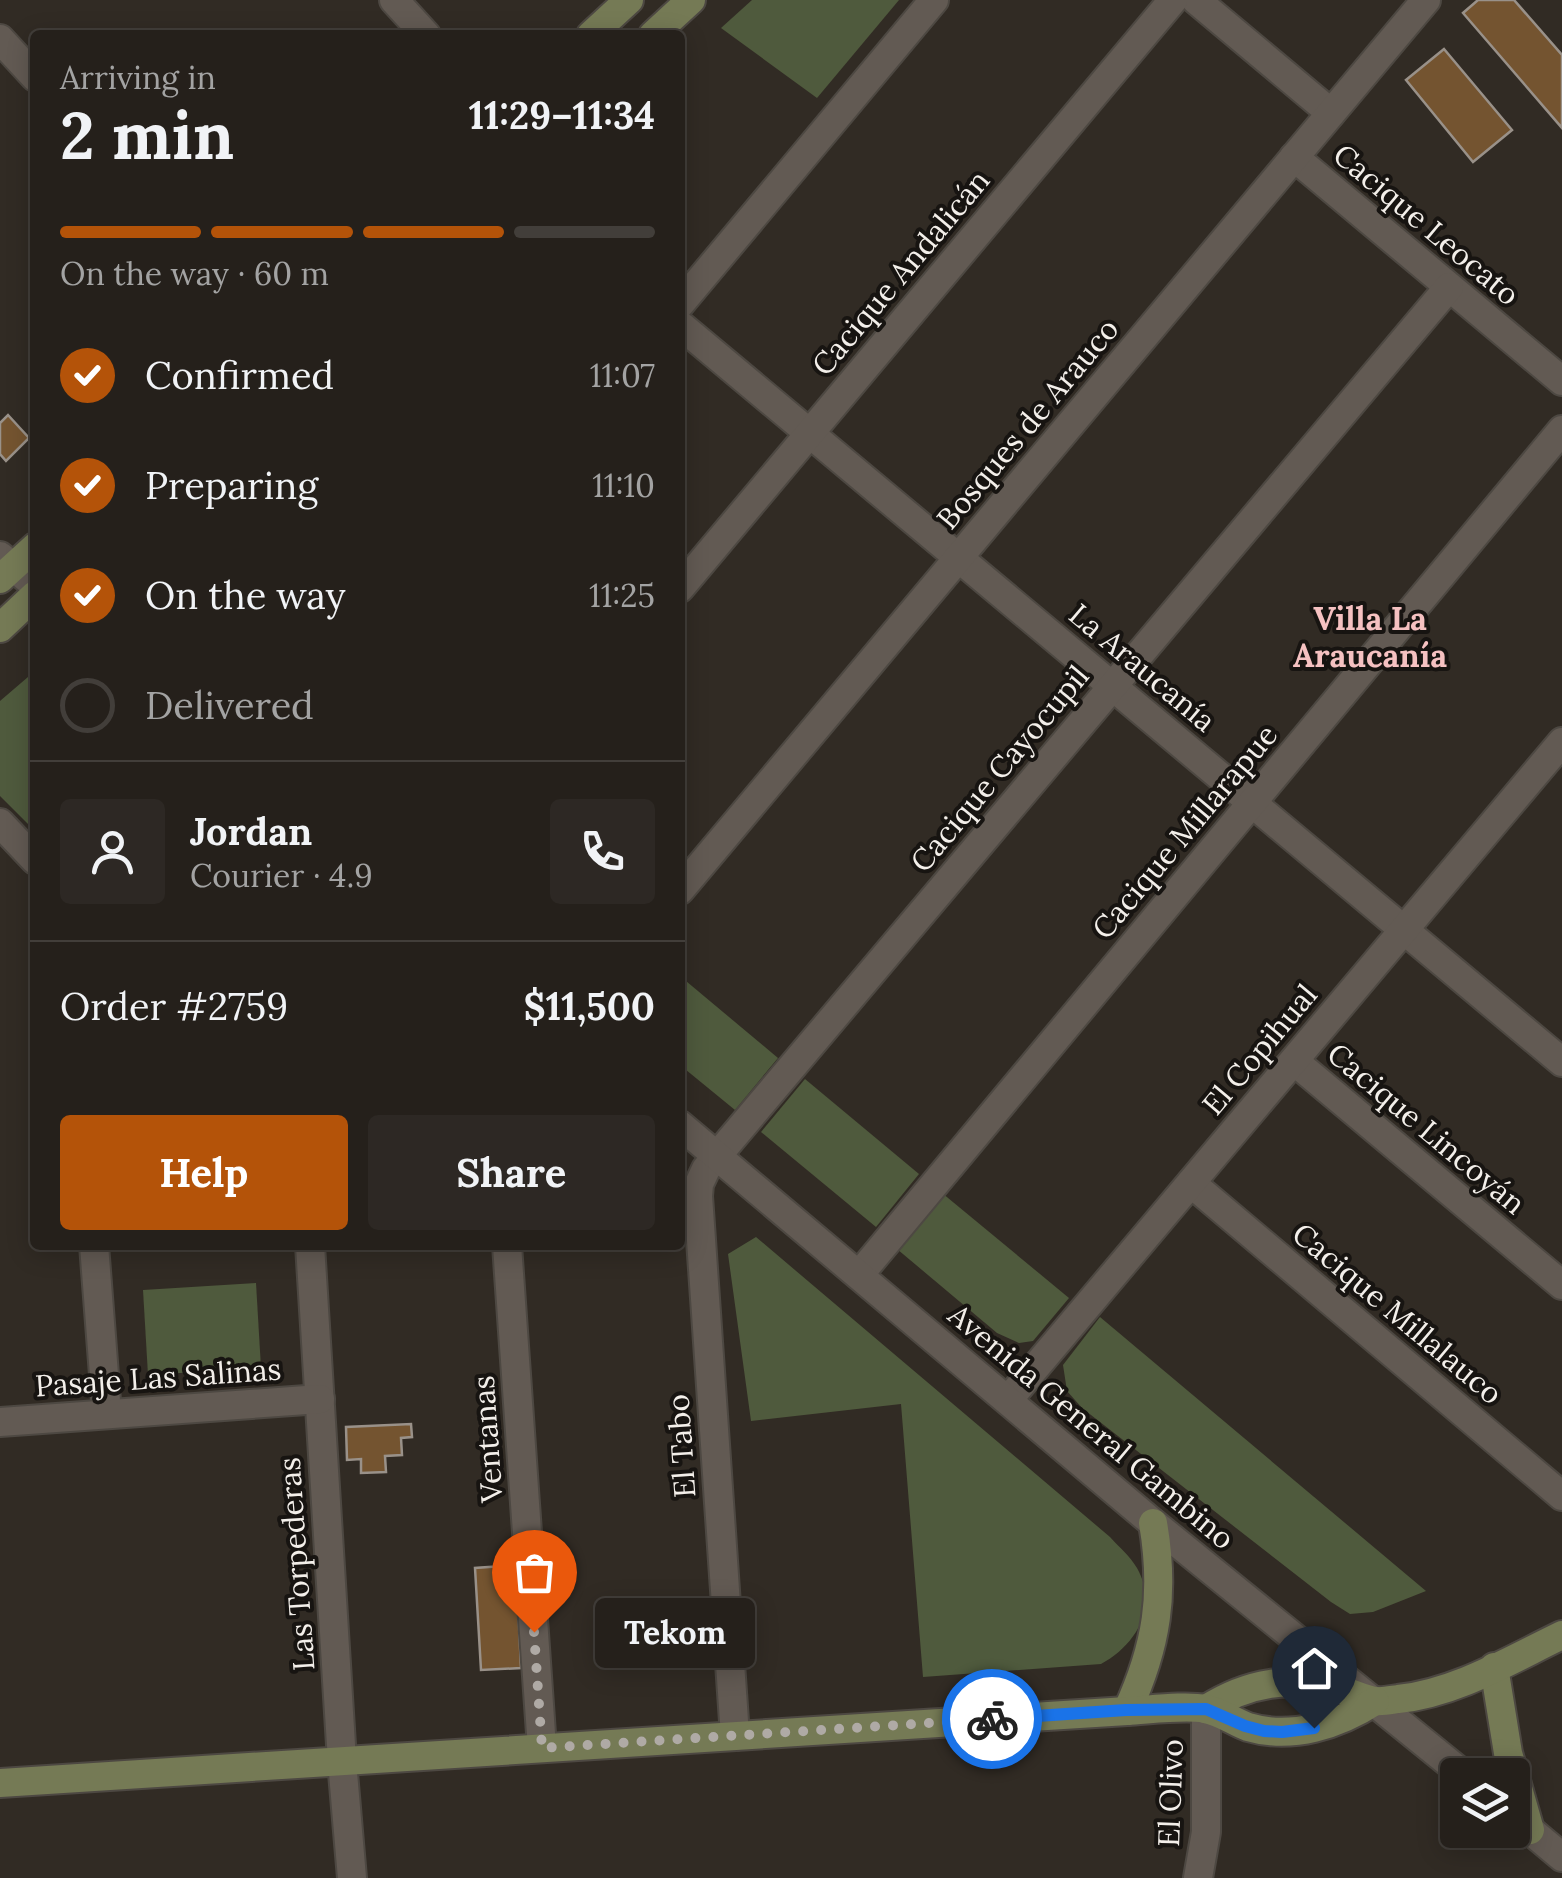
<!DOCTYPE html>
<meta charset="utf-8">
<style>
:root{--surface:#25201b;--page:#2d2824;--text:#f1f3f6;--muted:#a3a3a3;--line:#423e3a;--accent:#b45309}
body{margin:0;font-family:Lora,serif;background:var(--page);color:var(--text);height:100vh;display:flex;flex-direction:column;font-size:38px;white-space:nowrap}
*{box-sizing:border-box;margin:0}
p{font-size:32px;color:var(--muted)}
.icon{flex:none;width:55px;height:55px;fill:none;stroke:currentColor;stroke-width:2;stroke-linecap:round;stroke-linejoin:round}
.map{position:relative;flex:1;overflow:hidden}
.sheet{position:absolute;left:30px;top:30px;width:655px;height:1220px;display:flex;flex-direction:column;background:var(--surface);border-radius:10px;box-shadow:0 5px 25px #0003,0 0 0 2px var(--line)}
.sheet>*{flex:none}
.fabs{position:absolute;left:1440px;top:1758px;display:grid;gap:20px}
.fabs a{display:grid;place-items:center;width:90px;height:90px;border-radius:10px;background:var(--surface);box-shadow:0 5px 25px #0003,0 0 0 2px var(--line);font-size:50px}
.pin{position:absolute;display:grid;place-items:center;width:85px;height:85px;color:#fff;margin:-102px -42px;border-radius:50% 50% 50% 0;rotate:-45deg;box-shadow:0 0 10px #0007}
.pin .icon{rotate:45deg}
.courier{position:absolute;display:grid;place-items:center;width:100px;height:100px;margin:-50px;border:8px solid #1a73e8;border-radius:50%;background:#fff;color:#222;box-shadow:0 2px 12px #0007}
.bubble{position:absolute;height:70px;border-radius:10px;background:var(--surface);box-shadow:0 5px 25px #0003,0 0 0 2px var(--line);font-size:32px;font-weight:700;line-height:70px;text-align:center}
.summary em{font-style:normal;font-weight:700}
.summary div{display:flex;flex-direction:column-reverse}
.summary{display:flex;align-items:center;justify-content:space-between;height:170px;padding:0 30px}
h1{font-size:65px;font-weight:700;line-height:75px}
.bar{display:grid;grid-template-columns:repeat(4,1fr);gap:15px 10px;align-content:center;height:120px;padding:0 30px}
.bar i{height:12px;border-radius:8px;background:var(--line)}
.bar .current{background:var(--accent)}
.bar p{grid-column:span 4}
.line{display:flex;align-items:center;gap:25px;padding:0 30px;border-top:2px solid var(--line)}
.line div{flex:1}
.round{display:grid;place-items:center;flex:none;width:105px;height:105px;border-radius:10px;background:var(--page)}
ol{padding:0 30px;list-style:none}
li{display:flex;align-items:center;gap:30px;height:110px}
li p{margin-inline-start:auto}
li .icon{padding:10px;border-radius:50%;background:var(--accent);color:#fff;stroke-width:4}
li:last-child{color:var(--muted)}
li i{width:55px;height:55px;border:5px solid var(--line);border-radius:50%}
.cta{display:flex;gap:20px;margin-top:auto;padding:20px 30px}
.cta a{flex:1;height:115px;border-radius:10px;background:var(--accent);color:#fff;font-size:40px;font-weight:700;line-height:115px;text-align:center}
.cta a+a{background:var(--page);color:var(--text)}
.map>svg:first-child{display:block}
</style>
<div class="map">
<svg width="1562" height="1878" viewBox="0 0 1562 1878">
<rect width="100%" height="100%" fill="#312b24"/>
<g fill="#4f5a3d">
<path d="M752,0H899L817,98L721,28Z"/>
<path d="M35,671V831L0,796V701Z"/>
<path d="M680,976L778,1058L735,1110L680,1065Z"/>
<path d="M805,1079L919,1174L876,1227L761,1132Z"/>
<path d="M942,1193L1069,1298L1033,1341L1019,1343L997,1333L897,1249Z"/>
<path d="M756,1237L1110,1537C1119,1547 1130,1556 1137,1568C1159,1607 1136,1645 1101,1664L923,1677L901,1404L751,1421L728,1254Z"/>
<path d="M256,1283L261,1368L148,1375L143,1290Z"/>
<path d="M1100,1317L1426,1591L1373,1612L1350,1614L1331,1602L1082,1408L1067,1391L1063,1365Z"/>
</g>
<g fill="#745430" stroke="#999189" stroke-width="2.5">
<path d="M1478,0H1514L1562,55V128L1463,13Z"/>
<path d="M1444,49L1512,130L1473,162L1406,80Z"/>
<path d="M8,415L29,438L6,461L0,454V423Z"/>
<path d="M411,1424L412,1437L401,1438L402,1455L385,1456L386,1472L361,1473V1459L347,1460L346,1427Z"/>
<path d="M516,1565L521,1668L481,1670L475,1568Z"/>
</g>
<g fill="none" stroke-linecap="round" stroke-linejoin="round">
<g stroke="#4d4842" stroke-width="32">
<g id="minor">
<path d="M394,0L426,35"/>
<path d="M1196,0L1331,113"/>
<path d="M0,39L35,77"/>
<path d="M1294,157L1562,381"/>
<path d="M680,304L934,0"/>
<path d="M680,325L1562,1062"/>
<path d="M680,588L1173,0"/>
<path d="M0,823L35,860"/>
<path d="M680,890L1426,0"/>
<path d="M1294,1061L1562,1285"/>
<path d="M1191,1183L1562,1496"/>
<path d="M94,1245L107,1414"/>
<path d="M310,1245L342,1761L352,1878"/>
<path d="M507,1245L542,1748"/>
<path d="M859,1275L1562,430"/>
<path d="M1008,1400L1562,742"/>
<path d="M0,1422L320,1399"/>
<path d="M735,1736L698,1196L699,1184L706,1169L1449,287"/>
<path d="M1198,1878L1206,1832V1709"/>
</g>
</g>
<g stroke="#4d4842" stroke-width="32">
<g id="tertiary">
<path d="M0,556L35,585"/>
<path d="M680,1125L1153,1523L1464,1775"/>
<path d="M1513,1816L1562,1857"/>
</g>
</g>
<g stroke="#4d4842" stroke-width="32">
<g id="secondary">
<path d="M591,35L629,0"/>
<path d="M653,35L691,0"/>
<path d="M0,579L35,547"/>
<path d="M0,628L35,595"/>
<path d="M1494,1667L1508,1753L1530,1830"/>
<path d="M1206,1709C1249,1682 1289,1676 1338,1689C1350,1692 1363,1699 1375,1701C1382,1702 1391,1700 1398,1699C1456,1693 1510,1660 1562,1635"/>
<path d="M1127,1711C1157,1646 1165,1593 1153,1523"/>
<path d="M0,1783L1127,1711C1148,1710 1186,1705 1205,1709C1220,1711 1234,1722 1248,1727C1292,1740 1338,1725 1375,1701"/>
</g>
</g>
<use href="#minor" stroke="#625a53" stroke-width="28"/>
<use href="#tertiary" stroke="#625a53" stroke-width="28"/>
<use href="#secondary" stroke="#757a55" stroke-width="28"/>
</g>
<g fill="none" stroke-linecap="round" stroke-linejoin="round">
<path stroke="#afaaa5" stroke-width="10" stroke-dasharray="0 18" d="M534,1632L542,1748L992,1719"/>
<path stroke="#1a73e8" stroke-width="12" d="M992,1719L1126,1710L1206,1709L1245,1726L1264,1731L1282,1732L1314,1728"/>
</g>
<g text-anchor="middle" stroke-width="8" stroke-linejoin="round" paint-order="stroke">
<g font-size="30" fill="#f3efea" stroke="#171411">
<text transform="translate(1426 225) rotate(40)" y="10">Cacique Leocato</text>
<text transform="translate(901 273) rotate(-50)" y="10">Cacique Andalicán</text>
<text transform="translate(1028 424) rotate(-50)" y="10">Bosques de Arauco</text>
<text transform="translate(1142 668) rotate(40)" y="10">La Araucanía</text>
<text transform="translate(1000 769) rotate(-50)" y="10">Cacique Cayocupil</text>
<text transform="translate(1185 832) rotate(-50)" y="10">Cacique Millarapue</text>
<text transform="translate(1260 1050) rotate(-50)" y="10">El Copihual</text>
<text transform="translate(1426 1129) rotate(40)" y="10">Cacique Lincoyán</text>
<text transform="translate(1397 1314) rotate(40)" y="10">Cacique Millalauco</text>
<text transform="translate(158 1378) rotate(-4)" y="10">Pasaje Las Salinas</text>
<text transform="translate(1091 1427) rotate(40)" y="10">Avenida General Gambino</text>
<text transform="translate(488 1439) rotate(-94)" y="10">Ventanas</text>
<text transform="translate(682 1446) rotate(-94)" y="10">El Tabo</text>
<text transform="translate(297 1564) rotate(-94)" y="10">Las Torpederas</text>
<text transform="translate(1171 1793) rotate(-88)" y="10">El Olivo</text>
</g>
<g font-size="32" font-weight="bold" fill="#f5c1c1" stroke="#171411">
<text x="1370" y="630">Villa La<tspan x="1370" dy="37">Araucanía</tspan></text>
</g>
</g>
</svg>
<div class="fabs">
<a><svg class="icon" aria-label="layers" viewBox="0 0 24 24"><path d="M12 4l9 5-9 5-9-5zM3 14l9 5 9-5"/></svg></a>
</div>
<div class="pin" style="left:534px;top:1632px;background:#ea580c"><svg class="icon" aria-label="bag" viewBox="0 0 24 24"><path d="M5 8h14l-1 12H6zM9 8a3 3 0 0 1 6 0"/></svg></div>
<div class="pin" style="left:1314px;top:1728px;background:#1f2937"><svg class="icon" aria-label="home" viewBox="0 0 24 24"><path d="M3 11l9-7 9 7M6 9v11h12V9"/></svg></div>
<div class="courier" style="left:992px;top:1719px"><svg class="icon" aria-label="bike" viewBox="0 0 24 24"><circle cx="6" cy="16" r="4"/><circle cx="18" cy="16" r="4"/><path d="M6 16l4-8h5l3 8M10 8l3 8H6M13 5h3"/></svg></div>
<div class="bubble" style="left:595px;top:1598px;width:160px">Tekom</div>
<section class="sheet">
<div class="summary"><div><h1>2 min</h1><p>Arriving in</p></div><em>11:29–11:34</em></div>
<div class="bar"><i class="current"></i><i class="current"></i><i class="current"></i><i></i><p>On the way · 60 m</p></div>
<ol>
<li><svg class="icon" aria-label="check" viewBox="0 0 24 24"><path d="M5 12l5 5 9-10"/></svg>Confirmed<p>11:07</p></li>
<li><svg class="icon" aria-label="check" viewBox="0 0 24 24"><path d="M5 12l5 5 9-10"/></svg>Preparing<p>11:10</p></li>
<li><svg class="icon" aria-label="check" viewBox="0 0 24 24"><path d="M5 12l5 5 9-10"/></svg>On the way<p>11:25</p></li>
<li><i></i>Delivered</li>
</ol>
<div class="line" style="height:180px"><a class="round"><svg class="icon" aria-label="person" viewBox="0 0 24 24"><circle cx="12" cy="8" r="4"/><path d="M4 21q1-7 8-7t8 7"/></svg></a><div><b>Jordan</b><p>Courier · 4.9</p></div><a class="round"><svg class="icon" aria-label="phone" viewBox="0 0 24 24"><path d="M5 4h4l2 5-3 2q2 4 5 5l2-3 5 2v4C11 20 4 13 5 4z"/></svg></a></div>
<div class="line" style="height:130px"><div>Order #2759</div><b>$11,500</b></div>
<div class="cta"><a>Help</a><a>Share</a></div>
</section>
</div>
